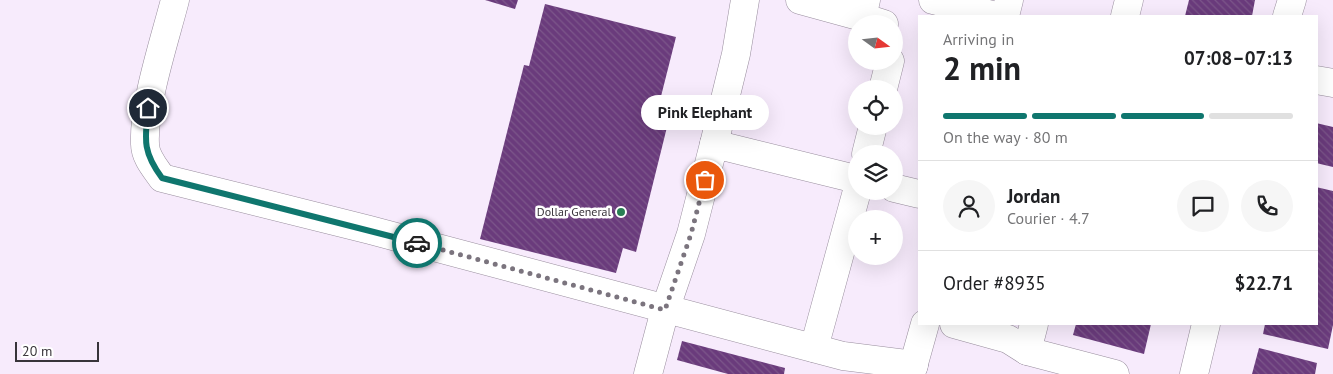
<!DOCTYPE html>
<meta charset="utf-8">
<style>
:root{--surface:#fff;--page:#f6f6f6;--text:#202124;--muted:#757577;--line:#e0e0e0;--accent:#0f766e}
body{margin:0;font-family:"PT Sans",sans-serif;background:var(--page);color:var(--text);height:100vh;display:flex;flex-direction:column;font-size:19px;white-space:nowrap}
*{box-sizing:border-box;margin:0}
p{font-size:16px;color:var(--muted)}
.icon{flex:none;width:28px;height:28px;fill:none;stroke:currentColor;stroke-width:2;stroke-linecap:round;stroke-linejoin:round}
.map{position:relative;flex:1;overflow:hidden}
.side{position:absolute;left:918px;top:15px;width:400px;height:310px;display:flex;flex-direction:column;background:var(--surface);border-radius:0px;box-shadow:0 5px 20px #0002}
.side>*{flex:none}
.needle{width:32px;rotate:105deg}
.buttons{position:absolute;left:848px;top:15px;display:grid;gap:10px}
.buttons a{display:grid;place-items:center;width:55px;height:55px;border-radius:50%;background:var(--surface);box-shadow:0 5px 20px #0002;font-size:25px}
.scale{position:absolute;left:15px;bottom:12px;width:84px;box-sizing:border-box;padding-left:5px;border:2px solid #38343a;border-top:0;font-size:14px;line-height:18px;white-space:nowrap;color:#38343a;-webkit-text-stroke:4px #fff;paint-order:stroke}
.pin{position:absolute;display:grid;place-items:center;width:42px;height:42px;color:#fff;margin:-21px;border:2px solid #fff;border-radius:50%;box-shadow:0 1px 5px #0007}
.courier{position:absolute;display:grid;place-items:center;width:50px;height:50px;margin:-25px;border:4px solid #0f766e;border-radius:50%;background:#fff;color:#222;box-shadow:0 1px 6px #0007}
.bubble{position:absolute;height:35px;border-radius:18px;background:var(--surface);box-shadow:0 5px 20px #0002;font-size:16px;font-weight:800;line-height:35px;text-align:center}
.headline em{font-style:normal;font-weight:800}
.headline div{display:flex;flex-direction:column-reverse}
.headline{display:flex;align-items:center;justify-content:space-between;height:85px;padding:0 25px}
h1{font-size:32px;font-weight:800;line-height:38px}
.bar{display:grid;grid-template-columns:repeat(4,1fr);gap:8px 5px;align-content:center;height:60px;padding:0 25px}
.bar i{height:6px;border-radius:4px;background:var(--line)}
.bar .selected{background:var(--accent)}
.bar p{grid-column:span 4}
.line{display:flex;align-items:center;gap:12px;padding:0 25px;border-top:1px solid var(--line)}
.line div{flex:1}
.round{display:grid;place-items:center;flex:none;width:52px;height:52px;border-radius:26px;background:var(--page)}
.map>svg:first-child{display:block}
</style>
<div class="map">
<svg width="1333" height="374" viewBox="0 0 1333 374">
<defs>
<pattern id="building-back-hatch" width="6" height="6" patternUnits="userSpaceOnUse" patternTransform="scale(1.25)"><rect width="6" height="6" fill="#6a3b7c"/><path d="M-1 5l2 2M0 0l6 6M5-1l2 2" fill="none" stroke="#7c568a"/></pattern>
</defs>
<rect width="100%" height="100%" fill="#f7ebfc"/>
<g fill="url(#building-back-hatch)">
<path d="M485,0H518L515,9Z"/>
<path d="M1189,0H1255L1252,16H1185Z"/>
<path d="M545,4L676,37L654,124L667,127L636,252L623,248L616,273L480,239L524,65L529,66Z"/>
<path d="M1316,123L1333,127V167L1316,163Z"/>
<path d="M1316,187L1333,191V325L1328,349L1263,334L1265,324H1316Z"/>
<path d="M1076,324H1151L1144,354L1073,335Z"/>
<path d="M682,341L785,368L784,374H728L677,360Z"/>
<path d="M1259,348L1317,363L1315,374H1252Z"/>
</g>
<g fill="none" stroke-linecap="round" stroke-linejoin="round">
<g stroke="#998e9e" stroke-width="29">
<g id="minor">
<path d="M175,0C165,39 143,105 145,144C145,157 155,168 162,178L370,230L843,356L914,365"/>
<path d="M800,0L862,17L866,0"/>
<path d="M933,0L996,16"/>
<path d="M1125,16L1129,0"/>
<path d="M1287,16L1292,0"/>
<path d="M862,17L884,24"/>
<path d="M1316,80L1333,83"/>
<path d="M883,89L890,61"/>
<path d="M714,144L736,54L745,0"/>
<path d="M866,154L873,126"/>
<path d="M894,188L919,194"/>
<path d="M954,324L1008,339L1027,351L1115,374"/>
<path d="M814,348L857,191"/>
<path d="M1027,351L1034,324"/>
<path d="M648,374L665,310L691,234L714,144L856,179"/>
<path d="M1194,374L1206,324"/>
</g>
</g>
<g stroke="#998e9e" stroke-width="29">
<g id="major">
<path d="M1005,16L1009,0"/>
<path d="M911,374L925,324"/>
</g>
</g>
<use href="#minor" stroke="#fff" stroke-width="28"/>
<use href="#major" stroke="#fff" stroke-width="28"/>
</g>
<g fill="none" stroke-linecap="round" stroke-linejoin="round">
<path stroke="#7b747e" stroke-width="5" stroke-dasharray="0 9" d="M417,243L665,310L691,234L705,180"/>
<path stroke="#0f766e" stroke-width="6" d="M148,108C145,139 142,151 162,178L417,243"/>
</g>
<circle fill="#287f54" stroke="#fff" stroke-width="2" cx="621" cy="212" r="5"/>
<g text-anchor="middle" stroke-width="5" stroke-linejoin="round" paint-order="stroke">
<g font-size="12" fill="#38343a" stroke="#fff" text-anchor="end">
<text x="611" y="216">Dollar General</text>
</g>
</g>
</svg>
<div class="buttons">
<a><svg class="needle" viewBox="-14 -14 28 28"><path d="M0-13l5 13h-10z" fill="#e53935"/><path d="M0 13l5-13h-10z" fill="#757577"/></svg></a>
<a><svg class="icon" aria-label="locate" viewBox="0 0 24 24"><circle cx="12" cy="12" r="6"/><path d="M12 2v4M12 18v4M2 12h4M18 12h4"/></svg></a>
<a><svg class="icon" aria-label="layers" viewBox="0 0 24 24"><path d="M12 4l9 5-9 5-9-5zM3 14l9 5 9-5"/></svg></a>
<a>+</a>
</div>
<div class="scale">20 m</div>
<div class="pin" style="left:705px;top:180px;background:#ea580c"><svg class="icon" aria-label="bag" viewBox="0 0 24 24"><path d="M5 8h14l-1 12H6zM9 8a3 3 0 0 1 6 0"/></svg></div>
<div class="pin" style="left:148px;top:108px;background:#1f2937"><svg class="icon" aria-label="home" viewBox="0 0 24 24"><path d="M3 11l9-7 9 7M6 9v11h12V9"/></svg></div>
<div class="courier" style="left:417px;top:243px"><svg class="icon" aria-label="car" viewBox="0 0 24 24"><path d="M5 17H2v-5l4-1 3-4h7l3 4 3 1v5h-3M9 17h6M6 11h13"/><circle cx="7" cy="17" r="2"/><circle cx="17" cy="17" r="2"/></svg></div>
<div class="bubble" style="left:641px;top:95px;width:128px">Pink Elephant</div>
<section class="side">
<div class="headline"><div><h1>2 min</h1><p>Arriving in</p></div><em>07:08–07:13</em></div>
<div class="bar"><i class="selected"></i><i class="selected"></i><i class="selected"></i><i></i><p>On the way · 80 m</p></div>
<div class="line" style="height:90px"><a class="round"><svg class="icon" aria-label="person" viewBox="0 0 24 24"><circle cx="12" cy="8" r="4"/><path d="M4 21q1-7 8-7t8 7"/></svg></a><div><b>Jordan</b><p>Courier · 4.7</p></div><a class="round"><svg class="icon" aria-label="chat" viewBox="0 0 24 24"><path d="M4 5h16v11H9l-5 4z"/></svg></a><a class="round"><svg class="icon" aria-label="phone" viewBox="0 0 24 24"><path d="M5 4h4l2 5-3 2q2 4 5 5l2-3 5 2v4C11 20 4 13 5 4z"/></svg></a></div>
<div class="line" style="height:65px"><div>Order #8935</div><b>$22.71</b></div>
</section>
</div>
